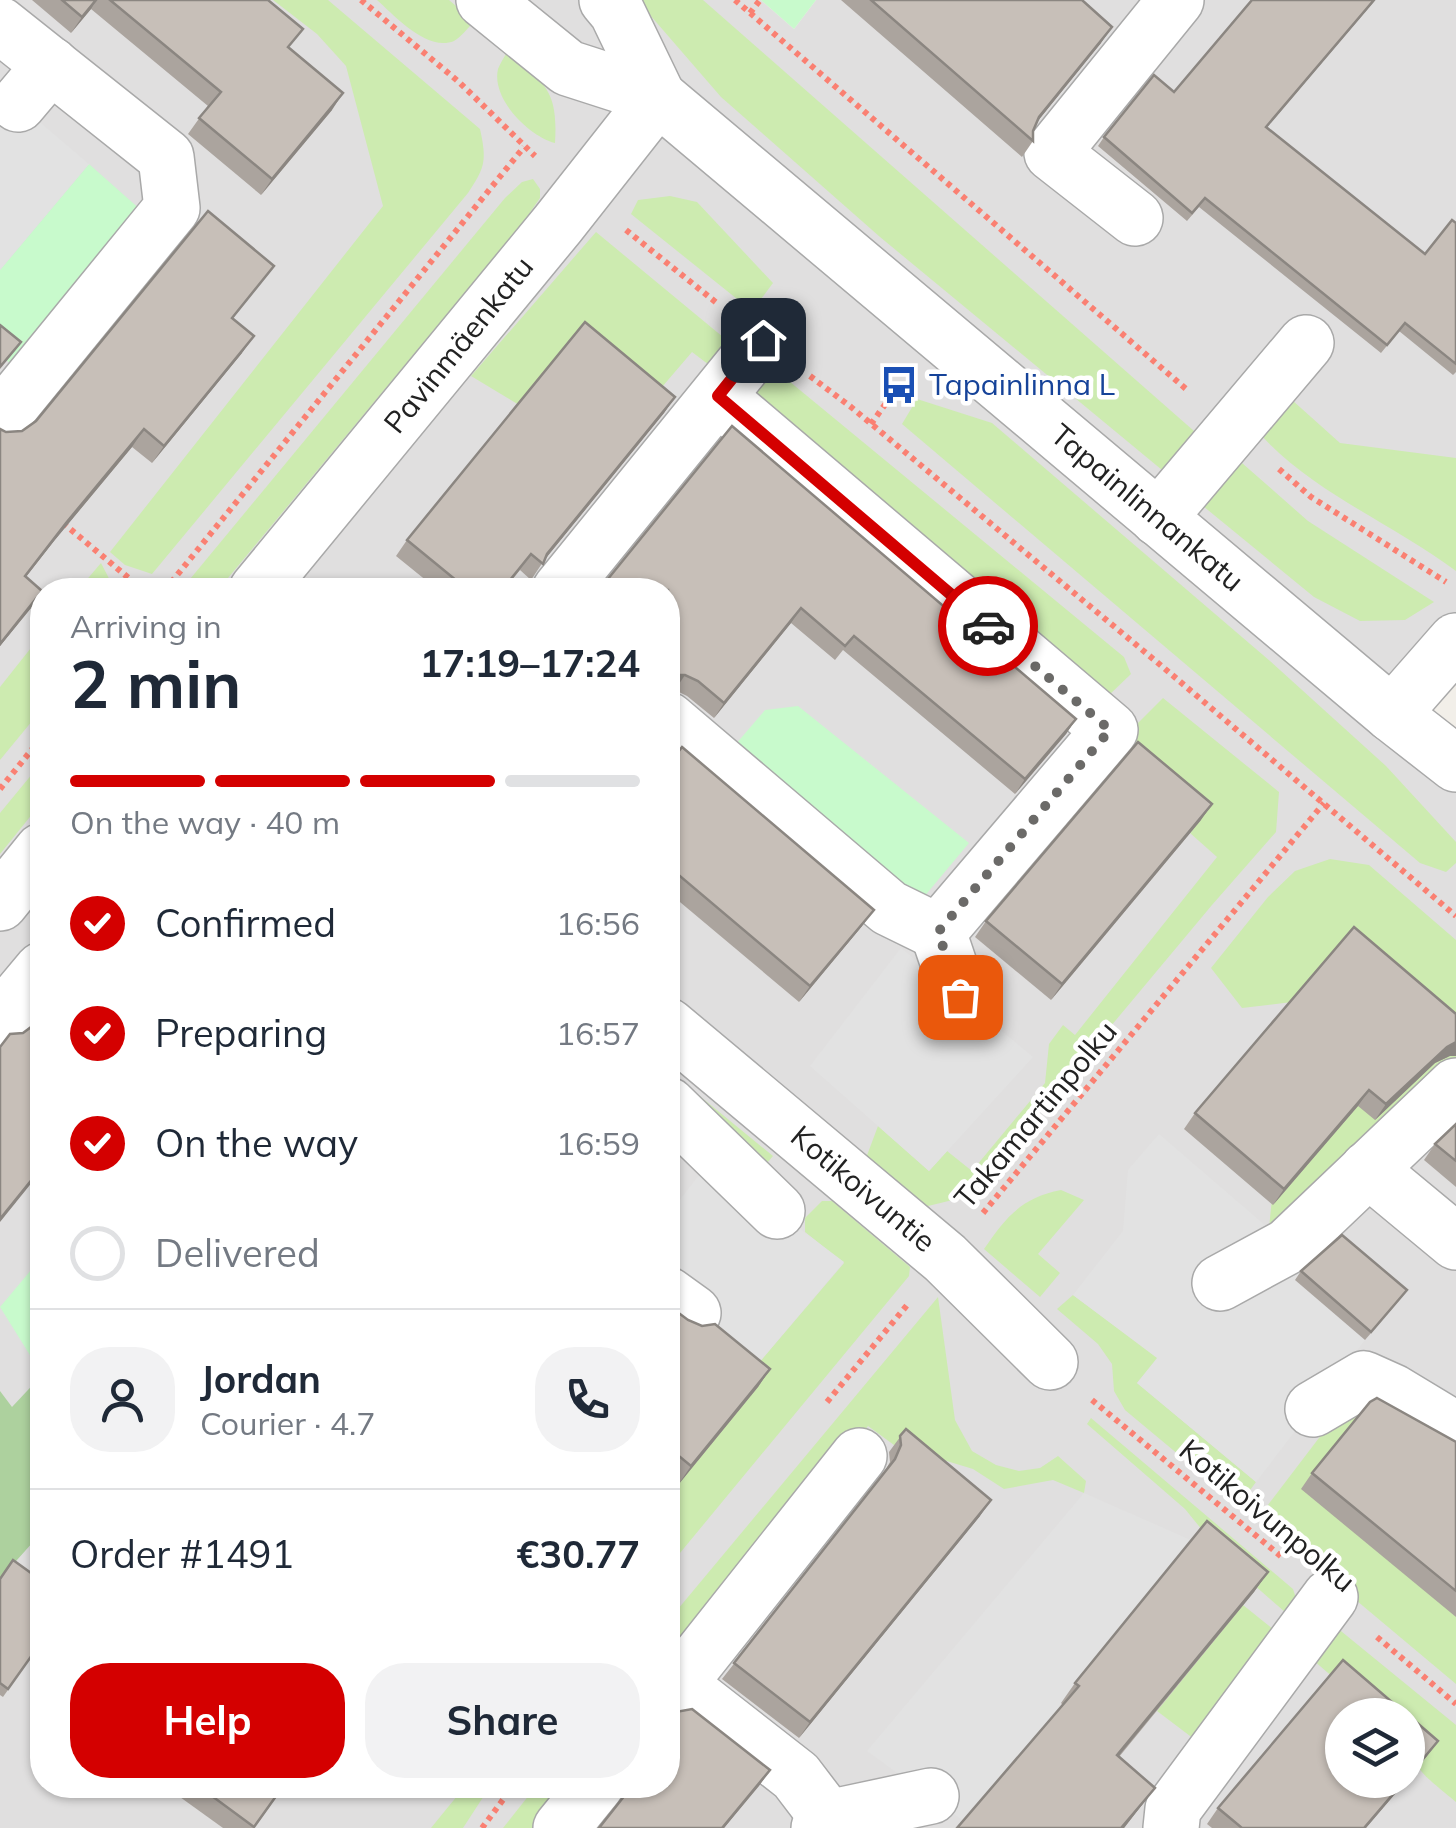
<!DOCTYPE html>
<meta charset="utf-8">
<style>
:root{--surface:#fff;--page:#f2f2f3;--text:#1f2937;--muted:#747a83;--line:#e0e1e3;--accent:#d40000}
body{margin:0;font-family:Mulish,sans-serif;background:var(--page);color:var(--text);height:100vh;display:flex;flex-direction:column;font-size:38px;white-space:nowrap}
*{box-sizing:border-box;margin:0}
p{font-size:32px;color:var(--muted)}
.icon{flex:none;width:55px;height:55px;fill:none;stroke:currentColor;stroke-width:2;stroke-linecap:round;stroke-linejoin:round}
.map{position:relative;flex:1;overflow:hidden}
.sheet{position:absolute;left:30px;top:578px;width:650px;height:1220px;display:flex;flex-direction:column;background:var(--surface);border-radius:40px;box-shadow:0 2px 8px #0004}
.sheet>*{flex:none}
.controls{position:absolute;left:1325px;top:1698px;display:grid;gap:20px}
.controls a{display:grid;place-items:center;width:100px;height:100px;border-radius:50%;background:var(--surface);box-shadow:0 2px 8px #0004;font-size:50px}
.pin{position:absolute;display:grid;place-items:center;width:85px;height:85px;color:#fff;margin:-42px;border-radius:20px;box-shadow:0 5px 15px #0006}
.courier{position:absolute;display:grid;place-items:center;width:100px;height:100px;margin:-50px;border:8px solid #d40000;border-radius:50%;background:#fff;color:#222;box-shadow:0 2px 12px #0007}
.summary em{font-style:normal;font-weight:700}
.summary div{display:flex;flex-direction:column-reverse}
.summary{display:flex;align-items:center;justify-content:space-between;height:170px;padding:0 40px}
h1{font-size:65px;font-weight:700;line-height:75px}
.bar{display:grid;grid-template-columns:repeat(4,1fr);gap:15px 10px;align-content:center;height:120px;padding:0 40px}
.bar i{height:12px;border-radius:8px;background:var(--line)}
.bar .current{background:var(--accent)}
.bar p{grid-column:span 4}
.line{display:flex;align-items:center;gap:25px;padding:0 40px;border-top:2px solid var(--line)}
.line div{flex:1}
.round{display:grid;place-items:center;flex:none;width:105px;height:105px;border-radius:40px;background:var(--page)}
ol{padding:0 40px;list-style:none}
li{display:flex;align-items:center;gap:30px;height:110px}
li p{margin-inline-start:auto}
li .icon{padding:10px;border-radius:50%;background:var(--accent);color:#fff;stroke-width:4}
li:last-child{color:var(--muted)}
li i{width:55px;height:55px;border:5px solid var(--line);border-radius:50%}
.action{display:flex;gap:20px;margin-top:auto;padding:20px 40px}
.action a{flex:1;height:115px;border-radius:40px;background:var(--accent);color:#fff;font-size:40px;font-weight:700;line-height:115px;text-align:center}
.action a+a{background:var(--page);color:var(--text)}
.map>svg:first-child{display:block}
</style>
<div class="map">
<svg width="1456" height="1828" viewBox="0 0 1456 1828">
<rect width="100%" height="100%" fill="#f2efe9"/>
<path fill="#e0dfdf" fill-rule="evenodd" d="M0,0H761L794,29L816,0H1456V641L1392,714L1456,768V1828H0ZM42,590H668V1785H42ZM1342,1715H1408V1780H1342Z"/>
<g fill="#cdebb0">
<path d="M273,0H328L480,129C487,161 485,167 468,193L152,574L125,565L110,552L383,206L346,66L317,34Z"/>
<path d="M377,0H449L463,12L472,24C467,29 460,38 454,41C427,52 395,16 377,0Z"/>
<path d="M637,0H703L1194,431L1162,470L880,237L721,97Z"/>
<path d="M513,53C547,86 558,93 555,143C529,136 491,99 498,69C500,64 503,59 506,54Z"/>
<path d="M533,179L540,189V198L522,224L218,590H181L505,198L522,182Z"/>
<path d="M670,196L697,202L773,283L752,311L631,214L638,200Z"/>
<path d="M596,232L723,337L724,351L717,371L692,352L650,401L519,405L471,376Z"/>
<path d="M778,372L1124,657L1131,674L1106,698L754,412L755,373Z"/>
<path d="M1282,391L1340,443L1456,458V571C1392,523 1313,493 1259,433Z"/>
<path d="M917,399L992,423L1270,661L1386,766L1456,842V863L1446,872L1420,863L902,424Z"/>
<path d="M1242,463L1308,521L1434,602L1405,620L1360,621L1314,597L1203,506Z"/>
<path d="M101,563L115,590H78Z"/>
<path d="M42,634V709L0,760V687Z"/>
<path d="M1163,698L1279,792L1276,832L1212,905L969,1196L924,1207L866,1158L878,1126L929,1171L947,1151L972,1171L1045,1083L1049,1044L1063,1025L1075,1035L1217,857L1190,833L1200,819L1122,754L1120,741Z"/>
<path d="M42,762V802L0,854V813Z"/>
<path d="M1330,859L1369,865L1456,940V1068L1269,1228L1292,1002L1242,1008L1211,968L1268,897L1295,871Z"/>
<path d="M668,1070L773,1156L753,1179L668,1094Z"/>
<path d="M1061,1190L1084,1200L1038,1254L1060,1273L1040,1297L984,1249C1006,1217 1021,1198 1061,1190Z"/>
<path d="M822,1201H832L910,1267L909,1276L675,1559L668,1560V1497L678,1485L746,1378L844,1263L805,1232V1218Z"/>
<path d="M1073,1295L1158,1358L1137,1383L1256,1482L1239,1505L1125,1410L1114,1391L1112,1364L1098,1344L1057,1309Z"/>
<path d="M938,1297L955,1420L972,1451L996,1465L1019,1471L1040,1468L1058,1456L1086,1481L1084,1493L1053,1480L1004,1489L973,1469L894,1445L868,1426L677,1662L668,1651V1621Z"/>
<path d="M1360,1406L1456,1617V1684L1258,1518L1341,1409Z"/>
<path d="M1091,1418L1293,1589L1299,1607L1293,1619L1229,1563L1185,1509L1087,1424Z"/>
<path d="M1243,1605L1283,1637L1198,1742L1157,1711Z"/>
<path d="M1336,1627L1456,1725V1802C1418,1770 1408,1768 1408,1715H1377L1313,1660Z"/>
<path d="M466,1785H491L463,1828H431Z"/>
<path d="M537,1785H583L549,1828H503Z"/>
</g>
<path fill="#add19e" d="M42,1375V1532L0,1579V1391L12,1407Z"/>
<g fill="#c8facc">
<path d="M761,0H816L794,29Z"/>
<path d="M89,164L142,211L14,369L0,352V270Z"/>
<path d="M798,706L969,843L923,898L906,899L729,752L765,710Z"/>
<path d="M42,1257V1348L33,1360L0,1307Z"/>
</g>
<g fill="#e2e2e2">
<path d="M0,88L89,164L0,270Z"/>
<path d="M901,948L1033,1057L929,1171L810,1066Z"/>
<path d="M1159,1134L1309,1263L1296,1280L1365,1340L1256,1482L1137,1383L1157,1358L1073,1295L1123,1231L1128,1170Z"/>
<path d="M710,1161L844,1262L746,1378L668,1314V1215Z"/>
<path d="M1084,1493L1193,1541L1061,1703L1047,1726L965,1822L867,1751Z"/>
</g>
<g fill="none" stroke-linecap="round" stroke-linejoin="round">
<g stroke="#a9a9a9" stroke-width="58">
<g id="minor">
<path d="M484,0L568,68L658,97L1392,714L1456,764"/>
<path d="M607,0L617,12L658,97"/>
<path d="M0,25L166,157L172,208L0,419"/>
<path d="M18,104L51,65"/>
<path d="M1135,218L1052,153L1176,0"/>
<path d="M718,397L1110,730L938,932L960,997"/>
<path d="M1158,518L1306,343"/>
<path d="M257,590L558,224L658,97"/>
<path d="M560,590L763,340"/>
<path d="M1392,714L1456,641"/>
<path d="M668,720L889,908L938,932"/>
<path d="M0,903L42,851"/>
<path d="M0,1020L42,970"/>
<path d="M668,1026L945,1258L1050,1362"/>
<path d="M668,1105L777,1211"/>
<path d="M1368,1169L1456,1242"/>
<path d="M1220,1283L1288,1246L1456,1086"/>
<path d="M668,1295L693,1313"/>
<path d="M1313,1409L1364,1379L1393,1392L1456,1430"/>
<path d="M668,1676L796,1776L828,1818"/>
<path d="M668,1697L859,1456"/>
<path d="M561,1828L596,1785"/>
<path d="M819,1828L828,1818L931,1796"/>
<path d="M1171,1828L1173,1809L1330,1597"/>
</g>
</g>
<g stroke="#fa8072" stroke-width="6" stroke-dasharray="5 5" stroke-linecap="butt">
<path d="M361,0L459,82L535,156"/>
<path d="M735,0L1186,389"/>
<path d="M750,13L760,0"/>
<path d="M626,230L718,304"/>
<path d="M810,376L851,407L1164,668L1456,916"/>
<path d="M871,424L899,385"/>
<path d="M1279,469L1311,497L1446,582"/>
<path d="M63,523L143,590"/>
<path d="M165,590L524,147"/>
<path d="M0,789L42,737"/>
<path d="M983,1213L1324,803"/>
<path d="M1092,1400L1283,1558"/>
<path d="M827,1402L908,1304"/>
<path d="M1377,1637L1456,1704"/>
<path d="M482,1828L508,1793"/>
</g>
<use href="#minor" stroke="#fff" stroke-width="55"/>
</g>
<g fill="#aba49e">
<path d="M32,0H268L289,48L332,110L261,195L188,134L208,106L91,9L71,33Z"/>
<path d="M841,0H1082L1101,43L1037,122L1033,131V141L1022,157Z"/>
<path d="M1375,0L1267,127L1425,254L1456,223V372L1453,375L1399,331L1381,353L1199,207L1187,221L1098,146L1104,137L1174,92Z"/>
<path d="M274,266L233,318L242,353L152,463L132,447L54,541L26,577L31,608L0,646V429L6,432L22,431Z"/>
<path d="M675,397L664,413L545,559L531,580L520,570L504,590H438L396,556L407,540Z"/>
<path d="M732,426L1076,719L1066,734L1015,794L843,650L835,660L791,623L714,718L687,696L675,690H668V590Z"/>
<path d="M668,765L862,926L799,1002L668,892Z"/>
<path d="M1201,820L1051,1000L975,937L986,921Z"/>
<path d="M1450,1056L1435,1063L1375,1120L1358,1106L1273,1205L1184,1129L1195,1113Z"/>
<path d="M1456,1124V1187L1424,1160L1435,1144Z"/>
<path d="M1301,1271L1401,1298L1365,1340L1295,1280Z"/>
<path d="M668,1305L688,1320L770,1369L758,1387L678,1485L668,1476Z"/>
<path d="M906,1429L980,1516L799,1738L722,1679L885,1471L890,1462L889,1452Z"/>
<path d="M1451,1441L1456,1442V1617L1301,1489L1312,1473Z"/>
<path d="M1268,1572L1254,1592L1119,1757L1155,1788L1124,1828H957L1063,1705L1061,1703L1075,1683Z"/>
<path d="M0,1579L42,1641L3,1697L0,1695Z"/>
<path d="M770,1770L724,1828H599L623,1799L627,1789L626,1785H668Z"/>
<path d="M178,1785H285L254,1828H223L173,1792Z"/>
<path d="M1218,1808L1366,1828H1212L1207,1824Z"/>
</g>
<g fill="#8b8681">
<path d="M96,0L91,9L71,33L82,17Z"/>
<path d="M1374,0H1375L1260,135L1266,127Z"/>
<path d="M1112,27L1101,43L1028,133L1039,117Z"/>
<path d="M343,93L332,110L261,195L272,179Z"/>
<path d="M254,336L242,353L152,463L164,446Z"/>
<path d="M675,397L664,413L542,563H541Z"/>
<path d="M144,429L132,447L54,541L13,593L66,523Z"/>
<path d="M42,591L31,608L0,646V644Z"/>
<path d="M801,608L791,623L714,718L724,703Z"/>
<path d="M675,675H685L675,690H668V686Z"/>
<path d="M1076,719L1066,734L1015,794L1025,779Z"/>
<path d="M1212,804L1201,820L1051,1000L1062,984Z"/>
<path d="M874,910L862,926L799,1002L810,986Z"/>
<path d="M1456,1042V1056H1450L1435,1063L1375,1120L1386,1104L1447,1047Z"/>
<path d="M1369,1090L1358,1106L1273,1205L1284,1189Z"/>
<path d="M42,1167V1170L0,1222V1219Z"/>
<path d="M770,1369L758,1387L678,1485L691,1466Z"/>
<path d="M991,1500L980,1516L799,1738L810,1722Z"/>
<path d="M1268,1572L1254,1592L1103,1775L1117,1755Z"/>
<path d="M1438,1741L1426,1757L1408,1779V1777Z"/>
<path d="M770,1770L759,1786L724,1828H722Z"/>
<path d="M1405,1780H1407L1366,1828H1364Z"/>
<path d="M1155,1788L1124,1828H1121Z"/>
</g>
<g fill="#c7bfb8" stroke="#8b8681" stroke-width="2.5">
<path d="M62,0H96L82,17Z"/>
<path d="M110,0H268L303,29L288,47L343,93L272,179L199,118L221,92Z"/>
<path d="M871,0H1082L1112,27L1039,117L1033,131V141Z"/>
<path d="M1252,0H1374L1266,127L1425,254L1452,220L1456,223V364L1405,323L1387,345L1205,198L1192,213L1104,137L1154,75L1174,92Z"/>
<path d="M208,211L274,266L232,318L254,336L164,446L144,429L66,523L25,576L42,591L0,644V429L6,432L22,431L36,421Z"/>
<path d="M585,322L675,397L547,554L543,564L531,554L502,590H468L407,540Z"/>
<path d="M0,325L21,342L0,367Z"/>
<path d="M732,426L1076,719L1025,779L854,636L845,646L801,608L724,703L698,681L685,675H675L668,669V590H599Z"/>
<path d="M1138,742L1212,804L1062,984L986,921Z"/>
<path d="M682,747L874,910L810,986L668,866V765Z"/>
<path d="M1354,927L1456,1014V1042L1447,1047L1386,1104L1369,1090L1284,1189L1195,1113Z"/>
<path d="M42,1015V1167L0,1219V1047L10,1034L23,1033L35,1024Z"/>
<path d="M1456,1124V1161L1435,1144Z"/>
<path d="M1342,1235L1407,1290L1371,1332L1301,1271Z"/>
<path d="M668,1305L688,1320L702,1326L715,1324L770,1369L691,1466L668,1447Z"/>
<path d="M1377,1398L1456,1442V1591L1312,1473L1370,1402Z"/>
<path d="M906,1429L991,1500L810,1722L734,1663L895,1459L901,1445L900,1436Z"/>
<path d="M1207,1521L1268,1572L1117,1755L1155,1788L1121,1828H957L1079,1686L1075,1683Z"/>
<path d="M13,1560L42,1581V1641L8,1689L0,1683V1579Z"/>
<path d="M1343,1660L1407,1715H1342V1780H1405L1364,1828H1242L1218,1808Z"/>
<path d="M692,1709L770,1770L722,1828H599L633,1785H668V1713L670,1710L676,1712Z"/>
<path d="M1408,1715L1438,1741L1408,1777Z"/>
<path d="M197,1785H284L254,1827Z"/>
</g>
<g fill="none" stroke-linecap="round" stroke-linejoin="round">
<path stroke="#6b6a68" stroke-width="10" stroke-dasharray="0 18" d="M960,997L938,932L1110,730L988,626"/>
<path stroke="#d40000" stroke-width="12" d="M763,340L718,396L988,626"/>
</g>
<defs>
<g id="bus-bare" transform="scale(3)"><path d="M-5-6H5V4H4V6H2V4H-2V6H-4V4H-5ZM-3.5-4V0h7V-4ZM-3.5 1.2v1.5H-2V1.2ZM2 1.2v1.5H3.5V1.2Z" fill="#1a4fb4" stroke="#fff" stroke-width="2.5" paint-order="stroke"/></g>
</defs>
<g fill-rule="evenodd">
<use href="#bus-bare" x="899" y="385"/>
</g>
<g text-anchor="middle" stroke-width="9" stroke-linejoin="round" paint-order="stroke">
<g font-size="30" fill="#222" stroke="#fff">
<text transform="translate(459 345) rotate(-51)" y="10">Pavinmäenkatu</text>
<text transform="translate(1147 508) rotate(40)" y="10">Tapainlinnankatu</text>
<text transform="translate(1036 1115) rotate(-50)" y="10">Takamartinpolku</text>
<text transform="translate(863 1189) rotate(40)" y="10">Kotikoivuntie</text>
<text transform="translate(1267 1516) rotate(40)" y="10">Kotikoivunpolku</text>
</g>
<g font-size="30" fill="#164399" stroke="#fff" text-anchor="start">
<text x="929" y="395">Tapainlinna L</text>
</g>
</g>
</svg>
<div class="controls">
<a><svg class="icon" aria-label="layers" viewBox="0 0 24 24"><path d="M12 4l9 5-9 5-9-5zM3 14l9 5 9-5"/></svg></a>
</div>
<div class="pin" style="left:960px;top:997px;background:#ea580c"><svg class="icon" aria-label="bag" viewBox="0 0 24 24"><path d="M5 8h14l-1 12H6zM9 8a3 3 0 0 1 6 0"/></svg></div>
<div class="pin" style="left:763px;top:340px;background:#1f2937"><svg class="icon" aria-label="home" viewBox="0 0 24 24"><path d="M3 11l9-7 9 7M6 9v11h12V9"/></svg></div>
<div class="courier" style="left:988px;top:626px"><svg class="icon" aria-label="car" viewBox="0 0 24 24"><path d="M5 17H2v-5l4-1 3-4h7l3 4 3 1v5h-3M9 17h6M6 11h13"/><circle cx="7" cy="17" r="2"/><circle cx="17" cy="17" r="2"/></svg></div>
<section class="sheet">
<div class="summary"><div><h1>2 min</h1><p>Arriving in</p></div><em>17:19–17:24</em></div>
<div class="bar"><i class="current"></i><i class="current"></i><i class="current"></i><i></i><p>On the way · 40 m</p></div>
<ol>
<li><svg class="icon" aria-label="check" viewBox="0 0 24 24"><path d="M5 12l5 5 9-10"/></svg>Confirmed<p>16:56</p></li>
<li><svg class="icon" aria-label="check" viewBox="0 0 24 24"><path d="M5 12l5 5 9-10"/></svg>Preparing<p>16:57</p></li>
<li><svg class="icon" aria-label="check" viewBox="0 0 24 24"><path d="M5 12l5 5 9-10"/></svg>On the way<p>16:59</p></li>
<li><i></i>Delivered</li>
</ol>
<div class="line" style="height:180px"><a class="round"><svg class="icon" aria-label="person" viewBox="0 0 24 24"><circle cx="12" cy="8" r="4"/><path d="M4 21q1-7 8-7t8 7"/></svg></a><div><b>Jordan</b><p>Courier · 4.7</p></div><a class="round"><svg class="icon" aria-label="phone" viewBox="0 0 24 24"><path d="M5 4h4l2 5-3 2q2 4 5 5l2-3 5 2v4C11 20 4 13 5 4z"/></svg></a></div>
<div class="line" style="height:130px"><div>Order #1491</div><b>€30.77</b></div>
<div class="action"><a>Help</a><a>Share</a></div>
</section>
</div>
